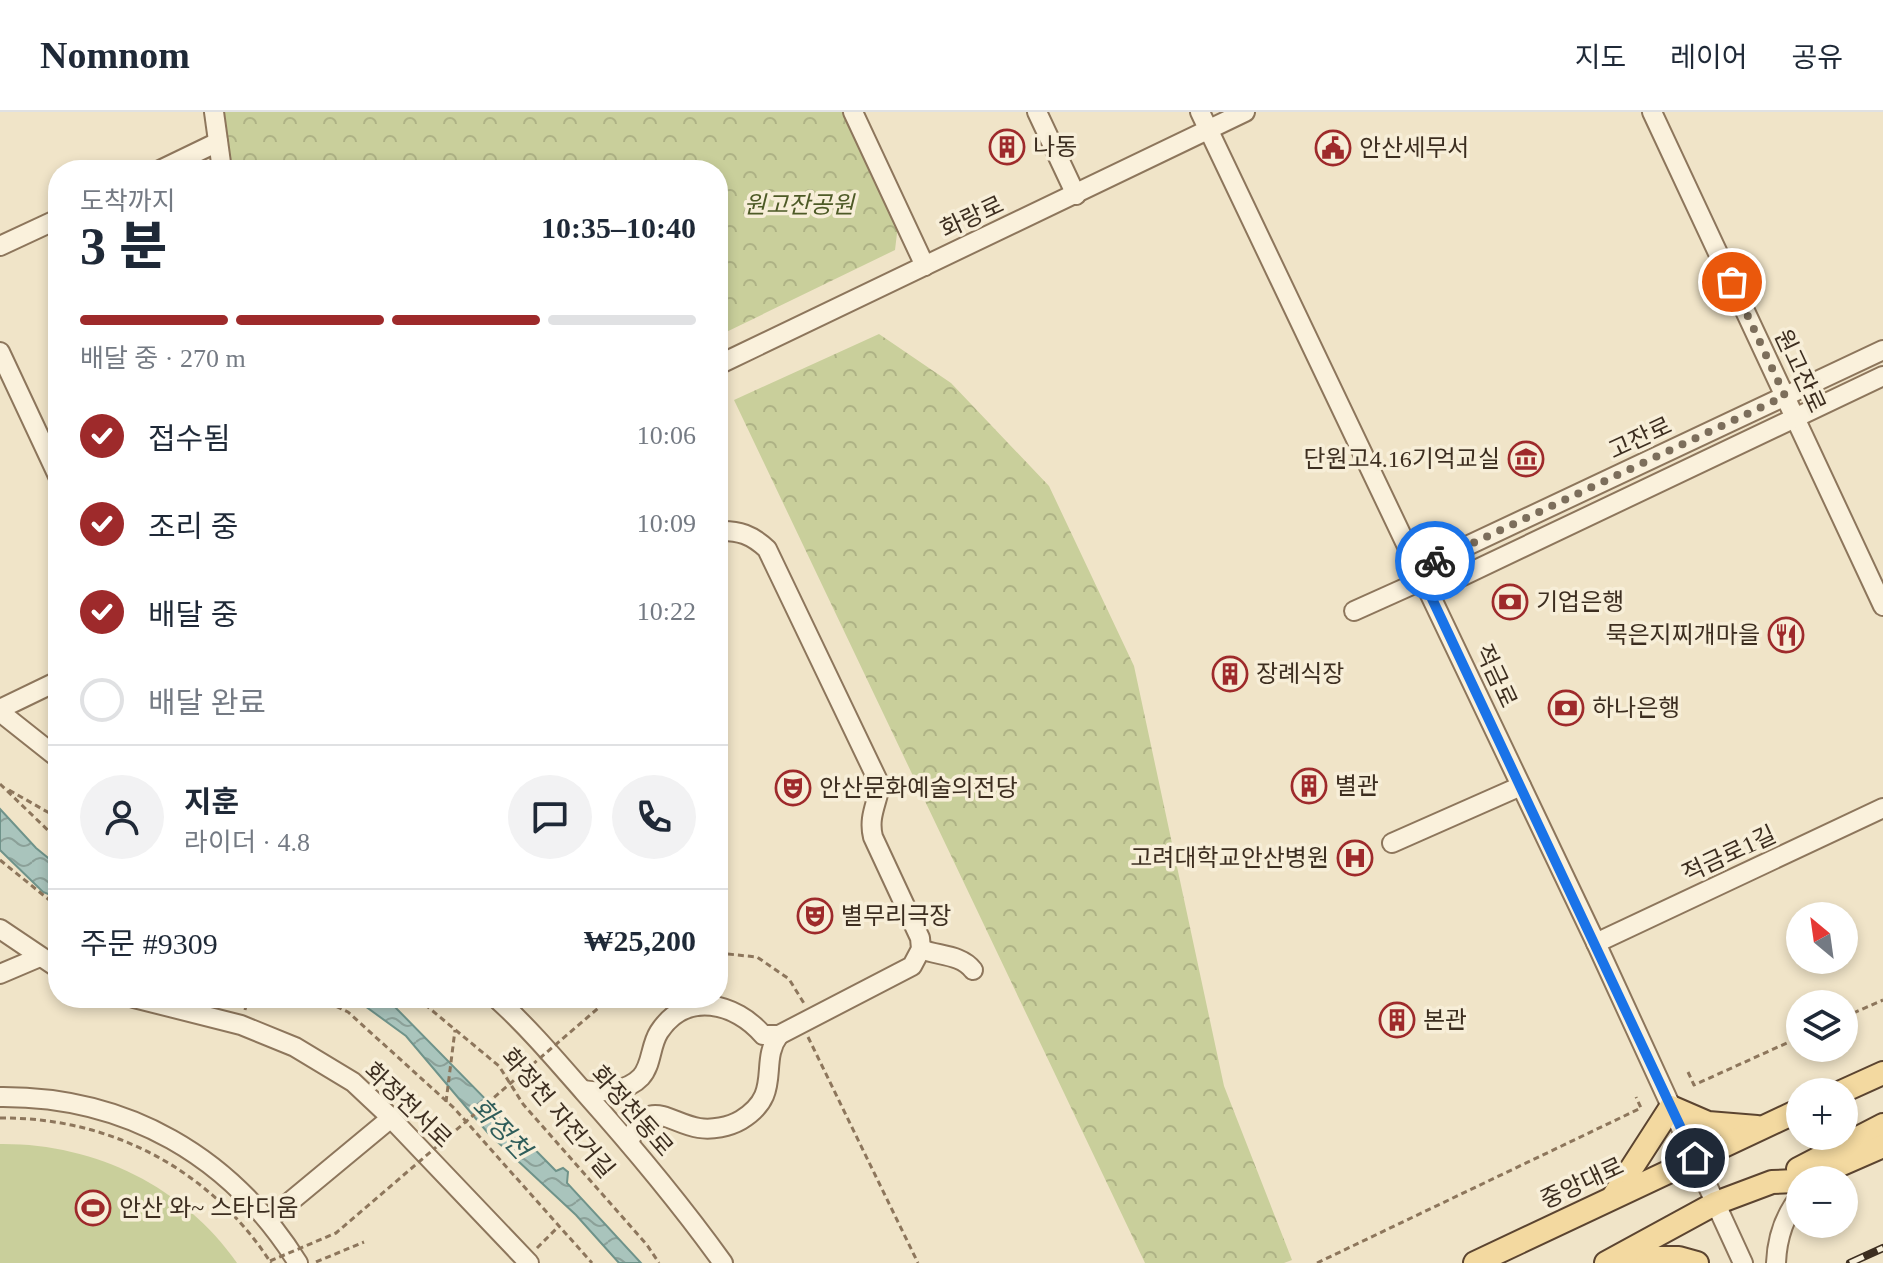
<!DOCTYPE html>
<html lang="ko">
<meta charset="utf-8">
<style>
:root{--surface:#fff;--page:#f2f2f3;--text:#1f2937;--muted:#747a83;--line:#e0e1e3;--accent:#9e2a2b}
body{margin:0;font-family:"Times New Roman","Noto Sans KR",serif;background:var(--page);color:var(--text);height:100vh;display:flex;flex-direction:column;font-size:30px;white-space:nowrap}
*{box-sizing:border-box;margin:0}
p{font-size:26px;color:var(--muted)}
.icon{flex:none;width:44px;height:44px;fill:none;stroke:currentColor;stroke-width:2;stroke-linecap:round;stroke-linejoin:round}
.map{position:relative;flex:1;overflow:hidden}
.panel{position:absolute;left:48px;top:48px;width:680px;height:848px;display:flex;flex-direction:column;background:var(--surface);border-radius:32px;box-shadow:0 4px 12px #0003}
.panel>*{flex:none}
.needle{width:52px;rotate:331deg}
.fabs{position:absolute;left:1786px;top:790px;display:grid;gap:16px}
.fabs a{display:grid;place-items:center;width:72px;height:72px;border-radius:50%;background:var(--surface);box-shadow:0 4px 12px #0003;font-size:40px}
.pin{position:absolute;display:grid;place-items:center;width:68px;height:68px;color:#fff;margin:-34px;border:4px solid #fff;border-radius:50%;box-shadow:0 2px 8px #0007}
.courier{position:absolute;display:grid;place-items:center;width:80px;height:80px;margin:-40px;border:6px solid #1a73e8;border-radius:50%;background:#fff;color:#222;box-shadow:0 2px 10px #0007}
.overview em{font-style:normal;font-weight:800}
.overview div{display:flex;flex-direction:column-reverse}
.overview{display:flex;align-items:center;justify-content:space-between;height:136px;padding:0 32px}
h1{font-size:52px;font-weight:800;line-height:60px}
.bar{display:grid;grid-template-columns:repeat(4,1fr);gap:12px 8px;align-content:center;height:96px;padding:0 32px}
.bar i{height:10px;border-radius:6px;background:var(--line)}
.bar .on{background:var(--accent)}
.bar p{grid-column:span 4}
.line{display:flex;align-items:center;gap:20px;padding:0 32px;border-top:2px solid var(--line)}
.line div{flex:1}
.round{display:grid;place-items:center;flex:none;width:84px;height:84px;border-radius:42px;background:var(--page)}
ol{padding:0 32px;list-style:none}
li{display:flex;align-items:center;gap:24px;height:88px}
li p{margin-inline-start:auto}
li .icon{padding:8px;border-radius:50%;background:var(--accent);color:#fff;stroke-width:4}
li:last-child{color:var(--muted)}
li i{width:44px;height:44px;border:4px solid var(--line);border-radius:50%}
header{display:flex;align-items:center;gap:48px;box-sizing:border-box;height:112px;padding:0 40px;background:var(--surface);border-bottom:2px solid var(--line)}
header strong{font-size:38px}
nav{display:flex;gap:44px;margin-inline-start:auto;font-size:28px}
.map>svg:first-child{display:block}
</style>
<header>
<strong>Nomnom</strong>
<nav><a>지도</a><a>레이어</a><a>공유</a></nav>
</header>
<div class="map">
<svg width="1883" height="1151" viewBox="0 0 1883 1151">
<defs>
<pattern id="forest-crowns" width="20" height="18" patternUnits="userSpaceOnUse" patternTransform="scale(2)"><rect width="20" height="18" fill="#c9cf9b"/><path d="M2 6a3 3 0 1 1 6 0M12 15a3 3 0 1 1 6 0" fill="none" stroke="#aeb285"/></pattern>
<pattern id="water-waves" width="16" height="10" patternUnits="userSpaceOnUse" patternTransform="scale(2)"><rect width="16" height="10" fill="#a9c4bc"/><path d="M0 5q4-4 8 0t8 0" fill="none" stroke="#8ba098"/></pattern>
</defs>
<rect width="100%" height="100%" fill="#f0e4c8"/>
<path fill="#c9cf9b" d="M0,1032C94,1031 183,1074 237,1151H0Z"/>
<g fill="url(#forest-crowns)">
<path d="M213,0H846L898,113L895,138L718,224V58H224Z"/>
<path d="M879,222L951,271L1049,374L1134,554L1224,974L1292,1148L1284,1151H1145L734,288Z"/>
</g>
<g fill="url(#water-waves)" stroke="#6f938a" stroke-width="2">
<path d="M0,697L36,736L58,754V786L43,780L0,738Z"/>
<path d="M354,886H383L391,891L556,1059L563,1056L568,1060L567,1071L641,1151H619L576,1103L488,1021L406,924Z"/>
</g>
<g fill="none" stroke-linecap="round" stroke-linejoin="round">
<g stroke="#8d765c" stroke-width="22">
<g id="minor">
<path d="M214,0L222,58"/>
<path d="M853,0L925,154"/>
<path d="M1037,0L1076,83"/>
<path d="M1200,0L1596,831L1743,1151"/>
<path d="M1652,0L1883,494"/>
<path d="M160,58L218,30"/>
<path d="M0,134L58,107"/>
<path d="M0,240L58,364"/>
<path d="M718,253L1245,0"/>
<path d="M1418,457L1883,238"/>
<path d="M1429,480L1883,264"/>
<path d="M1354,499L1423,468"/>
<path d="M0,597L58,569"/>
<path d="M0,600L58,646"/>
<path d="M1392,731L1521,674"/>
<path d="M0,817L58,856"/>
<path d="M1596,831L1883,696"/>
<path d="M921,837C937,844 961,842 973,858"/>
<path d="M0,862L40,845"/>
<path d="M134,886L241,913L295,935L353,970L386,1001L529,1151"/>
<path d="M496,886C528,915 556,948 584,980C633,1035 680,1091 723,1151"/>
<path d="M583,978C602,981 627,980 641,965C652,953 650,934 659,920C686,878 736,891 763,923H779L912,854L921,837L920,826L873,725C868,705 877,692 880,673L767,437C752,423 739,418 718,419"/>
<path d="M0,985C127,984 231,1044 298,1151"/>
<path d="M629,1031C647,982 668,1011 699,1016C712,1018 729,1015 741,1008C784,982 758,951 779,923"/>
<path d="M268,1108L391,1006"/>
<path d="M1776,1151C1777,1126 1784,1104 1800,1084"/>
</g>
</g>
<g stroke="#5b4430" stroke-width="26">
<g id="major">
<path d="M1841,980L1883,961"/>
<path d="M1798,1057L1883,1013"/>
<path d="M1613,1085L1671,995L1708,1011L1757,1015"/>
<path d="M1617,1146H1679L1697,1151"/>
<path d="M1475,1151L1800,998"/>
<path d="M1606,1151L1716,1091L1772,1070L1796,1069L1819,1062L1883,1034"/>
</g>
</g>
<g stroke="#8d765c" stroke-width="3" stroke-dasharray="6 4" stroke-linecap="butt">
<path d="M0,672L58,728"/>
<path d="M9,678L58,706"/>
<path d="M0,748L58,795"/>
<path d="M718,841L757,845L789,867L805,893"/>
<path d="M318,886L348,900L454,996L592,1151"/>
<path d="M417,886L499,954L523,992L647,1133L659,1151"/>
<path d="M245,898L248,886"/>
<path d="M1844,905L1883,888"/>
<path d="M808,925L918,1151"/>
<path d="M1688,960L1694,973L1800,925"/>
<path d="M446,990L455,918"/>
<path d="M0,1006C111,1005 211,1058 271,1151"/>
<path d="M537,1136L559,1114"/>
<path d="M316,1150L364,1130"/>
<path d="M1317,1151L1641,996L1636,985"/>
</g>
<use href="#minor" stroke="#faf1dc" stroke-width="18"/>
<use href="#major" stroke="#f3d9a0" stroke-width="22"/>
<g stroke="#3d2e20" stroke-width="8">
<path id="rail" d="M1850,1151L1883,1136"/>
</g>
<use href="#rail" stroke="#f7eed8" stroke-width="5" stroke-dasharray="15" stroke-linecap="butt"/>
<path stroke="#8d765c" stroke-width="3" stroke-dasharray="6 4" stroke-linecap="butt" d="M270,1149L336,1121L610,886"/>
</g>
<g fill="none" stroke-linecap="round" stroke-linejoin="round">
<path stroke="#7c6e5b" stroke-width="8" stroke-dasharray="0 14.4" d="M1435,449L1785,284L1732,170"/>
<path stroke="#1a73e8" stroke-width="10" d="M1435,449L1418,457L1695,1046"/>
</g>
<defs>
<g id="building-ring" transform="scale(1.8)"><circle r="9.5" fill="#f7eed8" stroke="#9e2a2b" stroke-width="1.5"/><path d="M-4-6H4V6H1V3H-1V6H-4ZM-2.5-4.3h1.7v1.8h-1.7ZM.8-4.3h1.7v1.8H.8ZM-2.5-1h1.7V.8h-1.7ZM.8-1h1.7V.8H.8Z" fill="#9e2a2b"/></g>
<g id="civic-ring" transform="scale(1.8)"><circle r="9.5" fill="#f7eed8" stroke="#9e2a2b" stroke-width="1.5"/><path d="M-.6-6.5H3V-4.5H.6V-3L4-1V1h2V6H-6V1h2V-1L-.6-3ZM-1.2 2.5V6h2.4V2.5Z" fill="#9e2a2b"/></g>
<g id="museum-ring" transform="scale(1.8)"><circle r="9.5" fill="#f7eed8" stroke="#9e2a2b" stroke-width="1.5"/><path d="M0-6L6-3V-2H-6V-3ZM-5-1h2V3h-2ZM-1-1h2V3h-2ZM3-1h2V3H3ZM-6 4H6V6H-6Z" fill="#9e2a2b"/></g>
<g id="bank-ring" transform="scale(1.8)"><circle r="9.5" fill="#f7eed8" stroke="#9e2a2b" stroke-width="1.5"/><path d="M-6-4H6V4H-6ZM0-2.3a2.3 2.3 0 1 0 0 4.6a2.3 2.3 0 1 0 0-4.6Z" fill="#9e2a2b"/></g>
<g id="restaurant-ring" transform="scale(1.8)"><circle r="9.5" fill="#f7eed8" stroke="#9e2a2b" stroke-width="1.5"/><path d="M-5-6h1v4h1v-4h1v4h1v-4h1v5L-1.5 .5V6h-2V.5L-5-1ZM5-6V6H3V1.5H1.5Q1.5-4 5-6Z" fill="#9e2a2b"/></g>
<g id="theatre-ring" transform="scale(1.8)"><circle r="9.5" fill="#f7eed8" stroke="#9e2a2b" stroke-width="1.5"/><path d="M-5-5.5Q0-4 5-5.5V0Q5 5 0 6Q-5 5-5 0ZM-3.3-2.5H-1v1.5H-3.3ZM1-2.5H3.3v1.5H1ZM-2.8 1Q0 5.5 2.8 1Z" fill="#9e2a2b"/></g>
<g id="hospital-ring" transform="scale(1.8)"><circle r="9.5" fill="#f7eed8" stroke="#9e2a2b" stroke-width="1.5"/><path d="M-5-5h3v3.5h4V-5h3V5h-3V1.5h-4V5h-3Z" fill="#9e2a2b"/></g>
<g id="stadium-ring" transform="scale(1.8)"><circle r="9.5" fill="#f7eed8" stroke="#9e2a2b" stroke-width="1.5"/><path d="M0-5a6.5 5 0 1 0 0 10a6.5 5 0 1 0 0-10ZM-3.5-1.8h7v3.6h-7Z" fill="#9e2a2b"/></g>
</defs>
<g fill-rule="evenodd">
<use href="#building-ring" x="1007" y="35"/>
<use href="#civic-ring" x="1333" y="36"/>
<use href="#museum-ring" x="1526" y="347"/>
<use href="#bank-ring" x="1510" y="490"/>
<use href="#restaurant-ring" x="1786" y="523"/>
<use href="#building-ring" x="1230" y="562"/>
<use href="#bank-ring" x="1566" y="596"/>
<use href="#building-ring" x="1309" y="674"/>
<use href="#theatre-ring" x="793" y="676"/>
<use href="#hospital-ring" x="1355" y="746"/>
<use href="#theatre-ring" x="815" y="804"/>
<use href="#building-ring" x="1397" y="908"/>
<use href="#stadium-ring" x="93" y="1096"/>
</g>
<g text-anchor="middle" stroke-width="7" stroke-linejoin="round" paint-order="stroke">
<g font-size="24" fill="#3d2e20" stroke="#f7eed8" text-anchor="start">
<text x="1033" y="43">나동</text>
<text x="1359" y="44">안산세무서</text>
<text x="1500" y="355" text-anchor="end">단원고4.16기억교실</text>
<text x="1536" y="498">기업은행</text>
<text x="1760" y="531" text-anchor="end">묵은지찌개마을</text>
<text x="1256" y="570">장례식장</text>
<text x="1592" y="604">하나은행</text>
<text x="1335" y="682">별관</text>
<text x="819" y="684">안산문화예술의전당</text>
<text x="1329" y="754" text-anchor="end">고려대학교안산병원</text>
<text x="841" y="812">별무리극장</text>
<text x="1423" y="916">본관</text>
<text x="119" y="1104">안산 와~ 스타디움</text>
</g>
<g font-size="24" font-style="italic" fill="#4d5a26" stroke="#f7eed8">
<text x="799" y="101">원고잔공원</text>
</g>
<g font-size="24" fill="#3d2e20" stroke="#f7eed8">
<text transform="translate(972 105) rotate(-25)" y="8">화랑로</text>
<text transform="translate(1800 259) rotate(65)" y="8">원고잔로</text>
<text transform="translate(1640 326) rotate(-25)" y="8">고잔로</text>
<text transform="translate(1496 564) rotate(65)" y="8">적금로</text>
<text transform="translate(1729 742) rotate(-25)" y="8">적금로1길</text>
<text transform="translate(408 993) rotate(44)" y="8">화정천서로</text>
<text transform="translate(632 999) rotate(49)" y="8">화정천동로</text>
<text transform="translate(558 1001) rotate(50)" y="8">화정천 자전거길</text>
<text transform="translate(1582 1071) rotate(-25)" y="8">중앙대로</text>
</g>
<g font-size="26" font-style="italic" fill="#2f5d5a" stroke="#f7eed8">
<text transform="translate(501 1016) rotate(47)" y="9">화정천</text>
</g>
</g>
</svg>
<div class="fabs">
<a><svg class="needle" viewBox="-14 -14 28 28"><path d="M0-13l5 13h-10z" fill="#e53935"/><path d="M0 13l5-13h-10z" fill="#747a83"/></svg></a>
<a><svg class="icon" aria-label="layers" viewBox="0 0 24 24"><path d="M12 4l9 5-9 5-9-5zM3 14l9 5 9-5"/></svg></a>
<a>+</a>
<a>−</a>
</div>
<div class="pin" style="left:1732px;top:170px;background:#ea580c"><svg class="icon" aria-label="bag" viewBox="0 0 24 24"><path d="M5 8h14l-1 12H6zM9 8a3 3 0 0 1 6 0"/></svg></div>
<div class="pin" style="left:1695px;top:1046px;background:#1f2937"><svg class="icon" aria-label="home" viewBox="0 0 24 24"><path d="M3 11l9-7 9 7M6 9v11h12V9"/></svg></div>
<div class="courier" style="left:1435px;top:449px"><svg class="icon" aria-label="bike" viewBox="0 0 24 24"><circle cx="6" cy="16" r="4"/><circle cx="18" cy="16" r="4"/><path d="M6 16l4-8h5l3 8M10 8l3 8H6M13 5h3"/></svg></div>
<section class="panel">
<div class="overview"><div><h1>3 분</h1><p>도착까지</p></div><em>10:35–10:40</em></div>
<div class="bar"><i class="on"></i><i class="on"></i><i class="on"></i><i></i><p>배달 중 · 270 m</p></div>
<ol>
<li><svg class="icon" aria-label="check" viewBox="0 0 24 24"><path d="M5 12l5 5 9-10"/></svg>접수됨<p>10:06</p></li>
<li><svg class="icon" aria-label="check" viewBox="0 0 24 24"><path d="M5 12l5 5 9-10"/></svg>조리 중<p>10:09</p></li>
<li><svg class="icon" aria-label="check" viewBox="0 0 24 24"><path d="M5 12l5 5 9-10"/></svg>배달 중<p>10:22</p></li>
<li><i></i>배달 완료</li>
</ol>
<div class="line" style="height:144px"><a class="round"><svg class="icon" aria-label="person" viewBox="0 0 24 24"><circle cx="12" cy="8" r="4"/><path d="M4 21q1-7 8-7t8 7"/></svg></a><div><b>지훈</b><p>라이더 · 4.8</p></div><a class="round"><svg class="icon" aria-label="chat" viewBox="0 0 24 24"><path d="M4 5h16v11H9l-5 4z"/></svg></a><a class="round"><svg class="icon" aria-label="phone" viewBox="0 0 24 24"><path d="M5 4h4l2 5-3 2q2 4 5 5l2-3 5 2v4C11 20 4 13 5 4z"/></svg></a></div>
<div class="line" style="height:104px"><div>주문 #9309</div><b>₩25,200</b></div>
</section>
</div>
